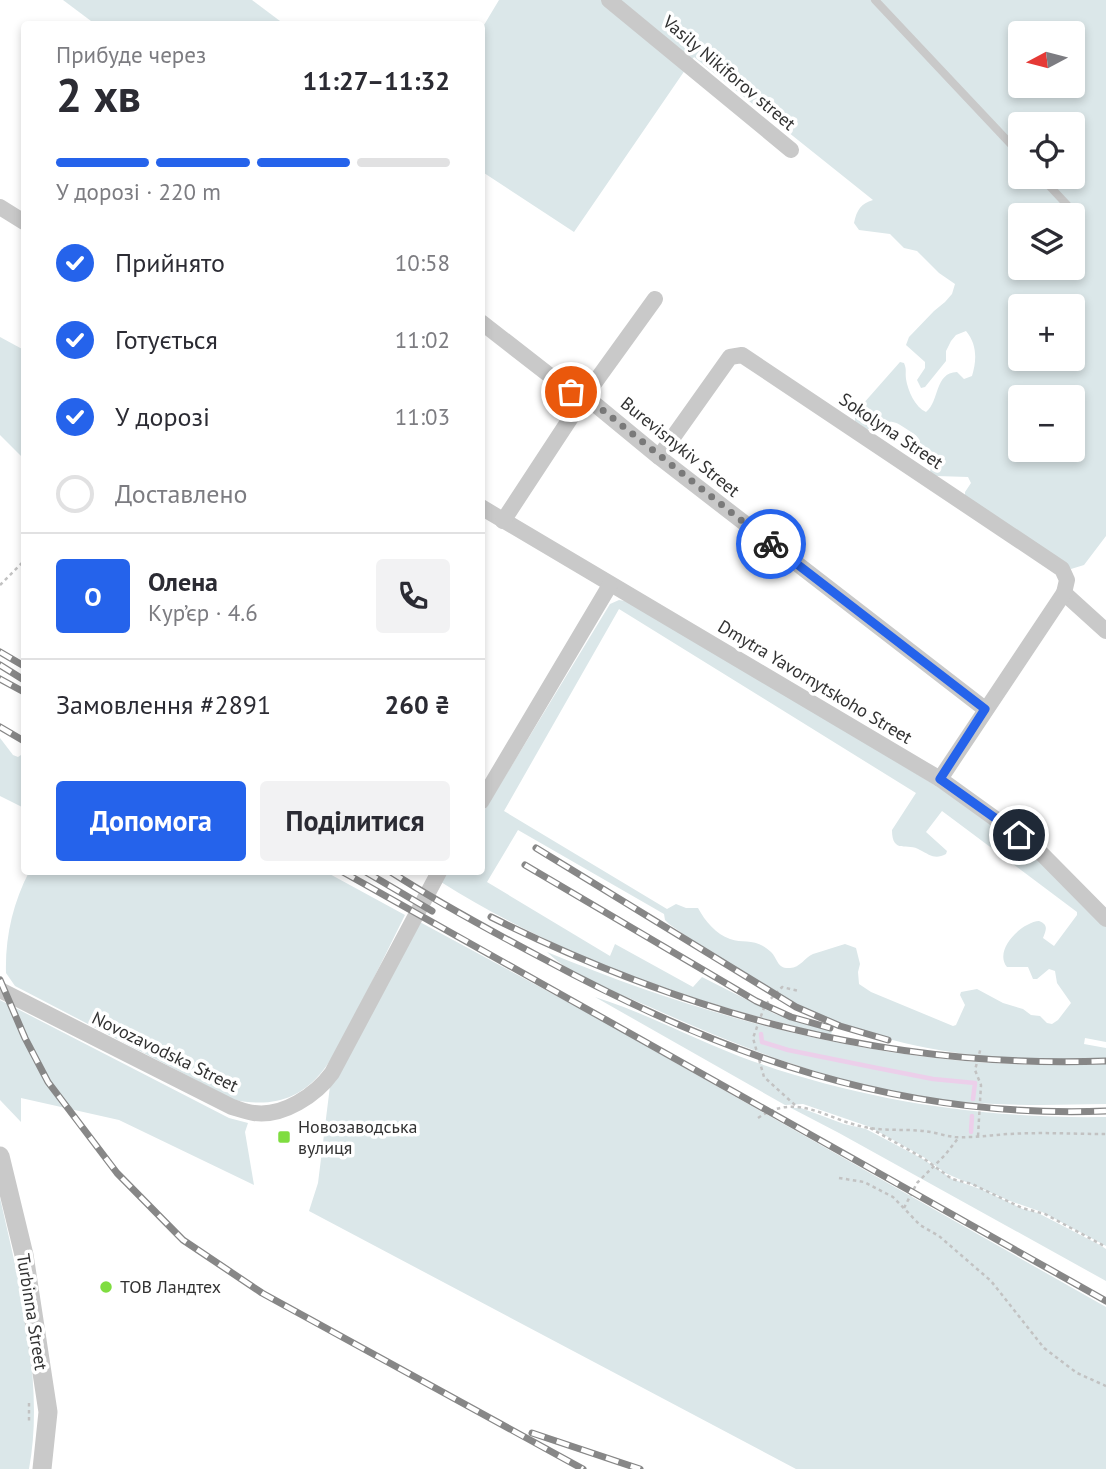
<!DOCTYPE html>
<html lang="uk">
<meta charset="utf-8">
<style>
:root{--surface:#fff;--page:#f2f2f3;--text:#2b2b33;--muted:#7c7c81;--line:#e1e1e2;--accent:#2563eb}
body{margin:0;font-family:"PT Sans",sans-serif;background:var(--page);color:var(--text);height:100vh;display:flex;flex-direction:column;font-size:26px;white-space:nowrap}
*{box-sizing:border-box;margin:0}
p{font-size:23px;color:var(--muted)}
.icon{flex:none;width:38px;height:38px;fill:none;stroke:currentColor;stroke-width:2;stroke-linecap:round;stroke-linejoin:round}
.map{position:relative;flex:1;overflow:hidden}
.sheet{position:absolute;left:21px;top:21px;width:464px;height:854px;display:flex;flex-direction:column;background:var(--surface);border-radius:7px;box-shadow:0 4px 10px #0003}
.sheet>*{flex:none}
.needle{width:46px;rotate:263deg}
.tools{position:absolute;left:1008px;top:21px;display:grid;gap:14px}
.tools a{display:grid;place-items:center;width:77px;height:77px;border-radius:7px;background:var(--surface);box-shadow:0 4px 10px #0003;font-size:35px}
.pin{position:absolute;display:grid;place-items:center;width:60px;height:60px;color:#fff;margin:-30px;border:4px solid #fff;border-radius:50%;box-shadow:0 2px 7px #0007}
.courier{position:absolute;display:grid;place-items:center;width:70px;height:70px;margin:-35px;border:5px solid #2563eb;border-radius:50%;background:#fff;color:#222;box-shadow:0 2px 9px #0007}
.overview em{font-style:normal;font-weight:800}
.overview div{display:flex;flex-direction:column-reverse}
.overview{display:flex;align-items:center;justify-content:space-between;height:119px;padding:0 35px}
h1{font-size:46px;font-weight:800;line-height:52px}
.bar{display:grid;grid-template-columns:repeat(4,1fr);gap:10px 7px;align-content:center;height:84px;padding:0 35px}
.bar i{height:9px;border-radius:5px;background:var(--line)}
.bar .on{background:var(--accent)}
.bar p{grid-column:span 4}
.line{display:flex;align-items:center;gap:18px;padding:0 35px;border-top:2px solid var(--line)}
.line div{flex:1}
.round{display:grid;place-items:center;flex:none;width:74px;height:74px;border-radius:7px;background:var(--page)}
ol{padding:0 35px;list-style:none}
li{display:flex;align-items:center;gap:21px;height:77px}
li p{margin-inline-start:auto}
li .icon{padding:7px;border-radius:50%;background:var(--accent);color:#fff;stroke-width:4}
li:last-child{color:var(--muted)}
li i{width:38px;height:38px;border:4px solid var(--line);border-radius:50%}
.action{display:flex;gap:14px;margin-top:auto;padding:14px 35px}
.action a{flex:1;height:80px;border-radius:7px;background:var(--accent);color:#fff;font-size:28px;font-weight:800;line-height:80px;text-align:center}
.action a+a{background:var(--page);color:var(--text)}
.map>svg:first-child{display:block}
</style>
<div class="map">
<svg width="1106" height="1469" viewBox="0 0 1106 1469">
<rect width="100%" height="100%" fill="#fff"/>
<g fill="#dbe7e9" fill-rule="evenodd">
<path d="M63,0H252L284,24H95Z"/>
<path d="M499,0H1106V536L1084,565L1071,569L1059,563L965,498V492L971,483L968,477L936,476L930,472L934,453L921,447C919,436 917,436 908,430C886,414 888,425 865,430L855,423V413L900,362L904,363C907,370 905,372 906,379C908,391 915,407 926,412C940,401 934,373 957,372L964,379L972,376C977,360 977,344 966,331L956,335L951,341L946,351V361L925,387L921,388L917,380L925,368V362L906,345L909,337L934,311L945,302L952,294L955,284L939,273L917,251L904,248L890,234L859,230L854,223C857,209 861,204 873,200L694,57L574,232L481,171V30ZM1020,33H1073V86H1020ZM1020,124H1073V177H1020ZM1020,215H1073V268H1020ZM1020,306H1073V359H1020ZM1020,397H1073V450H1020Z"/>
<path d="M0,337L24,350V459L0,435Z"/>
<path d="M619,600L625,601L721,654L1000,825L1106,924V1042L1085,1038L1084,1044L1106,1048V1058C994,1066 874,1048 775,995C738,975 704,948 669,924L665,920L664,914L518,830L487,882L610,956L615,944L693,987L702,977L775,1014L832,1031L831,1035C695,1004 560,957 441,882L448,872H481V816L610,604ZM619,609L916,793L892,830C892,855 908,842 920,850C930,855 935,860 946,854L947,851L926,832L942,811L1077,912V915L1054,946L1043,938C1046,930 1049,925 1039,921C1022,922 993,950 1007,967H1028L1033,979H1037L1049,969L1055,971L1057,983L1071,1003L1058,1020L1052,1024L1047,1023L1040,1016L1031,1015L1023,1009L1003,1003L977,989L961,992L960,995L965,1005L956,1025L953,1026L871,992L859,984L858,972L860,964L856,948L845,944C834,947 824,951 813,954C805,957 800,968 790,968C777,969 778,959 771,952C755,937 744,944 730,939C716,934 705,921 698,908H686L676,904L667,909L504,811Z"/>
<path d="M0,738L13,755L18,757L24,753V808L0,796Z"/>
<path d="M29,872H326L405,915C390,945 375,976 359,1007C331,1063 310,1115 234,1100L15,986L6,973C5,937 13,903 29,872Z"/>
<path d="M418,921L586,1012L1106,1307V1469H796L309,1211L318,1183L330,1086Z"/>
<path d="M547,952C726,1026 911,1073 1106,1064V1104C1059,1105 1010,1106 963,1102C854,1092 748,1051 650,1007C616,992 574,978 547,952Z"/>
<path d="M595,997C649,1014 699,1042 752,1061C866,1101 985,1119 1106,1117V1246L1042,1212L1010,1201L945,1173L925,1158L870,1127L803,1104L785,1105Z"/>
<path d="M0,1000L229,1118L248,1123L245,1132L254,1185L119,1120L21,1098V1122L0,1100Z"/>
<path d="M791,1108H801L844,1124L866,1129L923,1159L952,1179L983,1190L1023,1209L1038,1213L1100,1245L1106,1249V1281L839,1133Z"/>
<path d="M0,1198C19,1281 45,1384 29,1469H0Z"/>
</g>
<g fill="none" stroke-linecap="round" stroke-linejoin="round">
<g stroke="#eccfea" stroke-width="4.5">
<path d="M761,1034L762,1042L788,1050L877,1068L933,1079L975,1083L973,1099"/>
<path d="M971,1132L972,1116"/>
</g>
<g stroke="#c2c2c2" stroke-width="2.5" stroke-dasharray="3.5 3.5" stroke-linecap="butt">
<path d="M0,585L24,561"/>
<path d="M795,1105L764,1077L753,1038L765,1005L782,987L799,991"/>
<path d="M758,1118C799,1090 828,1122 870,1128C887,1131 906,1129 924,1131C934,1132 945,1136 955,1137C974,1138 991,1135 1009,1134C1041,1132 1074,1134 1106,1134"/>
<path d="M870,1128L923,1158L952,1179L972,1184L1022,1208L1045,1214L1106,1247"/>
<path d="M978,1136L981,1085L975,1070L981,1047"/>
<path d="M839,1178L864,1182L893,1197L920,1225L939,1236L991,1281L1044,1348L1077,1373L1106,1386"/>
<path d="M904,1208L917,1183L945,1155L959,1137"/>
<path d="M29,1403V1421"/>
</g>
<g stroke="#c9c9c9" stroke-width="8">
<path d="M875,0L1020,154"/>
<path d="M1041,177L1071,209"/>
</g>
<g stroke="#c9c9c9" stroke-width="16">
<path d="M609,0L791,150"/>
<path d="M0,207L24,222"/>
<path d="M481,322L571,392L585,396L659,457L985,709"/>
<path d="M659,457L730,357L742,355L1062,569L1067,580L1064,593L1106,631"/>
<path d="M481,507L940,779L1036,848L1106,919"/>
<path d="M503,521L585,396L655,299"/>
<path d="M940,779L1064,593"/>
<path d="M481,802L610,585"/>
<path d="M0,990L232,1107C239,1109 246,1112 254,1113C283,1117 316,1095 332,1073L439,872"/>
</g>
<path stroke="#c9c9c9" stroke-width="19" d="M0,1156L24,1255L48,1412L42,1469"/>
<g stroke="#878787" stroke-width="7">
<g id="rail">
<path d="M0,652L24,666"/>
<path d="M0,665L24,680"/>
<path d="M0,679L24,692"/>
<path d="M0,727L24,741"/>
<path d="M536,848L796,1007L840,1026L888,1040"/>
<path d="M525,865L756,1001L791,1017L830,1028"/>
<path d="M343,872L1106,1301"/>
<path d="M366,872L432,911"/>
<path d="M391,872C439,903 491,931 542,958C724,1056 897,1119 1106,1111"/>
<path d="M491,917C687,1014 886,1069 1106,1061"/>
<path d="M0,980L25,1038L48,1082L117,1173L183,1240L262,1293L583,1469"/>
<path d="M532,1433L640,1469"/>
</g>
</g>
<use href="#rail" stroke="#fff" stroke-width="4.5" stroke-dasharray="13" stroke-linecap="butt"/>
</g>
<g fill="none" stroke-linecap="round" stroke-linejoin="round">
<path stroke="#7a7a7a" stroke-width="7" stroke-dasharray="0 12.6" d="M571,392L585,396L771,544"/>
<path stroke="#2563eb" stroke-width="9" d="M771,544L985,709L940,779L1019,835"/>
</g>
<g fill="#7fdd40" stroke="#fff" stroke-width="2.5">
<rect x="277" y="1130" width="14" height="14" rx="3.5"/>
<circle cx="106" cy="1287" r="7"/>
</g>
<g text-anchor="middle" stroke-width="7" stroke-linejoin="round" paint-order="stroke">
<g font-size="18" fill="#323232" stroke="#fff">
<text transform="translate(729 73) rotate(40)" y="6">Vasily Nikiforov street</text>
<text transform="translate(891 431) rotate(34)" y="6">Sokolyna Street</text>
<text transform="translate(680 447) rotate(39)" y="6">Burevisnykiv Street</text>
<text transform="translate(815 682) rotate(31)" y="6">Dmytra Yavornytskoho Street</text>
<text transform="translate(165 1052) rotate(26)" y="6">Novozavodska Street</text>
<text transform="translate(32 1312) rotate(81)" y="6">Turbinna Street</text>
</g>
<g font-size="18" fill="#323232" stroke="#fff" text-anchor="start">
<text x="298" y="1133">Новозаводська<tspan x="298" dy="21">вулиця</tspan></text>
<text x="120" y="1293">ТОВ Ландтех</text>
</g>
</g>
</svg>
<div class="tools">
<a><svg class="needle" viewBox="-14 -14 28 28"><path d="M0-13l5 13h-10z" fill="#e53935"/><path d="M0 13l5-13h-10z" fill="#7c7c81"/></svg></a>
<a><svg class="icon" aria-label="locate" viewBox="0 0 24 24"><circle cx="12" cy="12" r="6"/><path d="M12 2v4M12 18v4M2 12h4M18 12h4"/></svg></a>
<a><svg class="icon" aria-label="layers" viewBox="0 0 24 24"><path d="M12 4l9 5-9 5-9-5zM3 14l9 5 9-5"/></svg></a>
<a>+</a>
<a>−</a>
</div>
<div class="pin" style="left:571px;top:392px;background:#ea580c"><svg class="icon" aria-label="bag" viewBox="0 0 24 24"><path d="M5 8h14l-1 12H6zM9 8a3 3 0 0 1 6 0"/></svg></div>
<div class="pin" style="left:1019px;top:835px;background:#1f2937"><svg class="icon" aria-label="home" viewBox="0 0 24 24"><path d="M3 11l9-7 9 7M6 9v11h12V9"/></svg></div>
<div class="courier" style="left:771px;top:544px"><svg class="icon" aria-label="bike" viewBox="0 0 24 24"><circle cx="6" cy="16" r="4"/><circle cx="18" cy="16" r="4"/><path d="M6 16l4-8h5l3 8M10 8l3 8H6M13 5h3"/></svg></div>
<section class="sheet">
<div class="overview"><div><h1>2 хв</h1><p>Прибуде через</p></div><em>11:27–11:32</em></div>
<div class="bar"><i class="on"></i><i class="on"></i><i class="on"></i><i></i><p>У дорозі · 220 m</p></div>
<ol>
<li><svg class="icon" aria-label="check" viewBox="0 0 24 24"><path d="M5 12l5 5 9-10"/></svg>Прийнято<p>10:58</p></li>
<li><svg class="icon" aria-label="check" viewBox="0 0 24 24"><path d="M5 12l5 5 9-10"/></svg>Готується<p>11:02</p></li>
<li><svg class="icon" aria-label="check" viewBox="0 0 24 24"><path d="M5 12l5 5 9-10"/></svg>У дорозі<p>11:03</p></li>
<li><i></i>Доставлено</li>
</ol>
<div class="line" style="height:126px"><b class="round" style="background:var(--accent);color:#fff">О</b><div><b>Олена</b><p>Кур’єр · 4.6</p></div><a class="round"><svg class="icon" aria-label="phone" viewBox="0 0 24 24"><path d="M5 4h4l2 5-3 2q2 4 5 5l2-3 5 2v4C11 20 4 13 5 4z"/></svg></a></div>
<div class="line" style="height:91px"><div>Замовлення #2891</div><b>260 ₴</b></div>
<div class="action"><a>Допомога</a><a>Поділитися</a></div>
</section>
</div>
